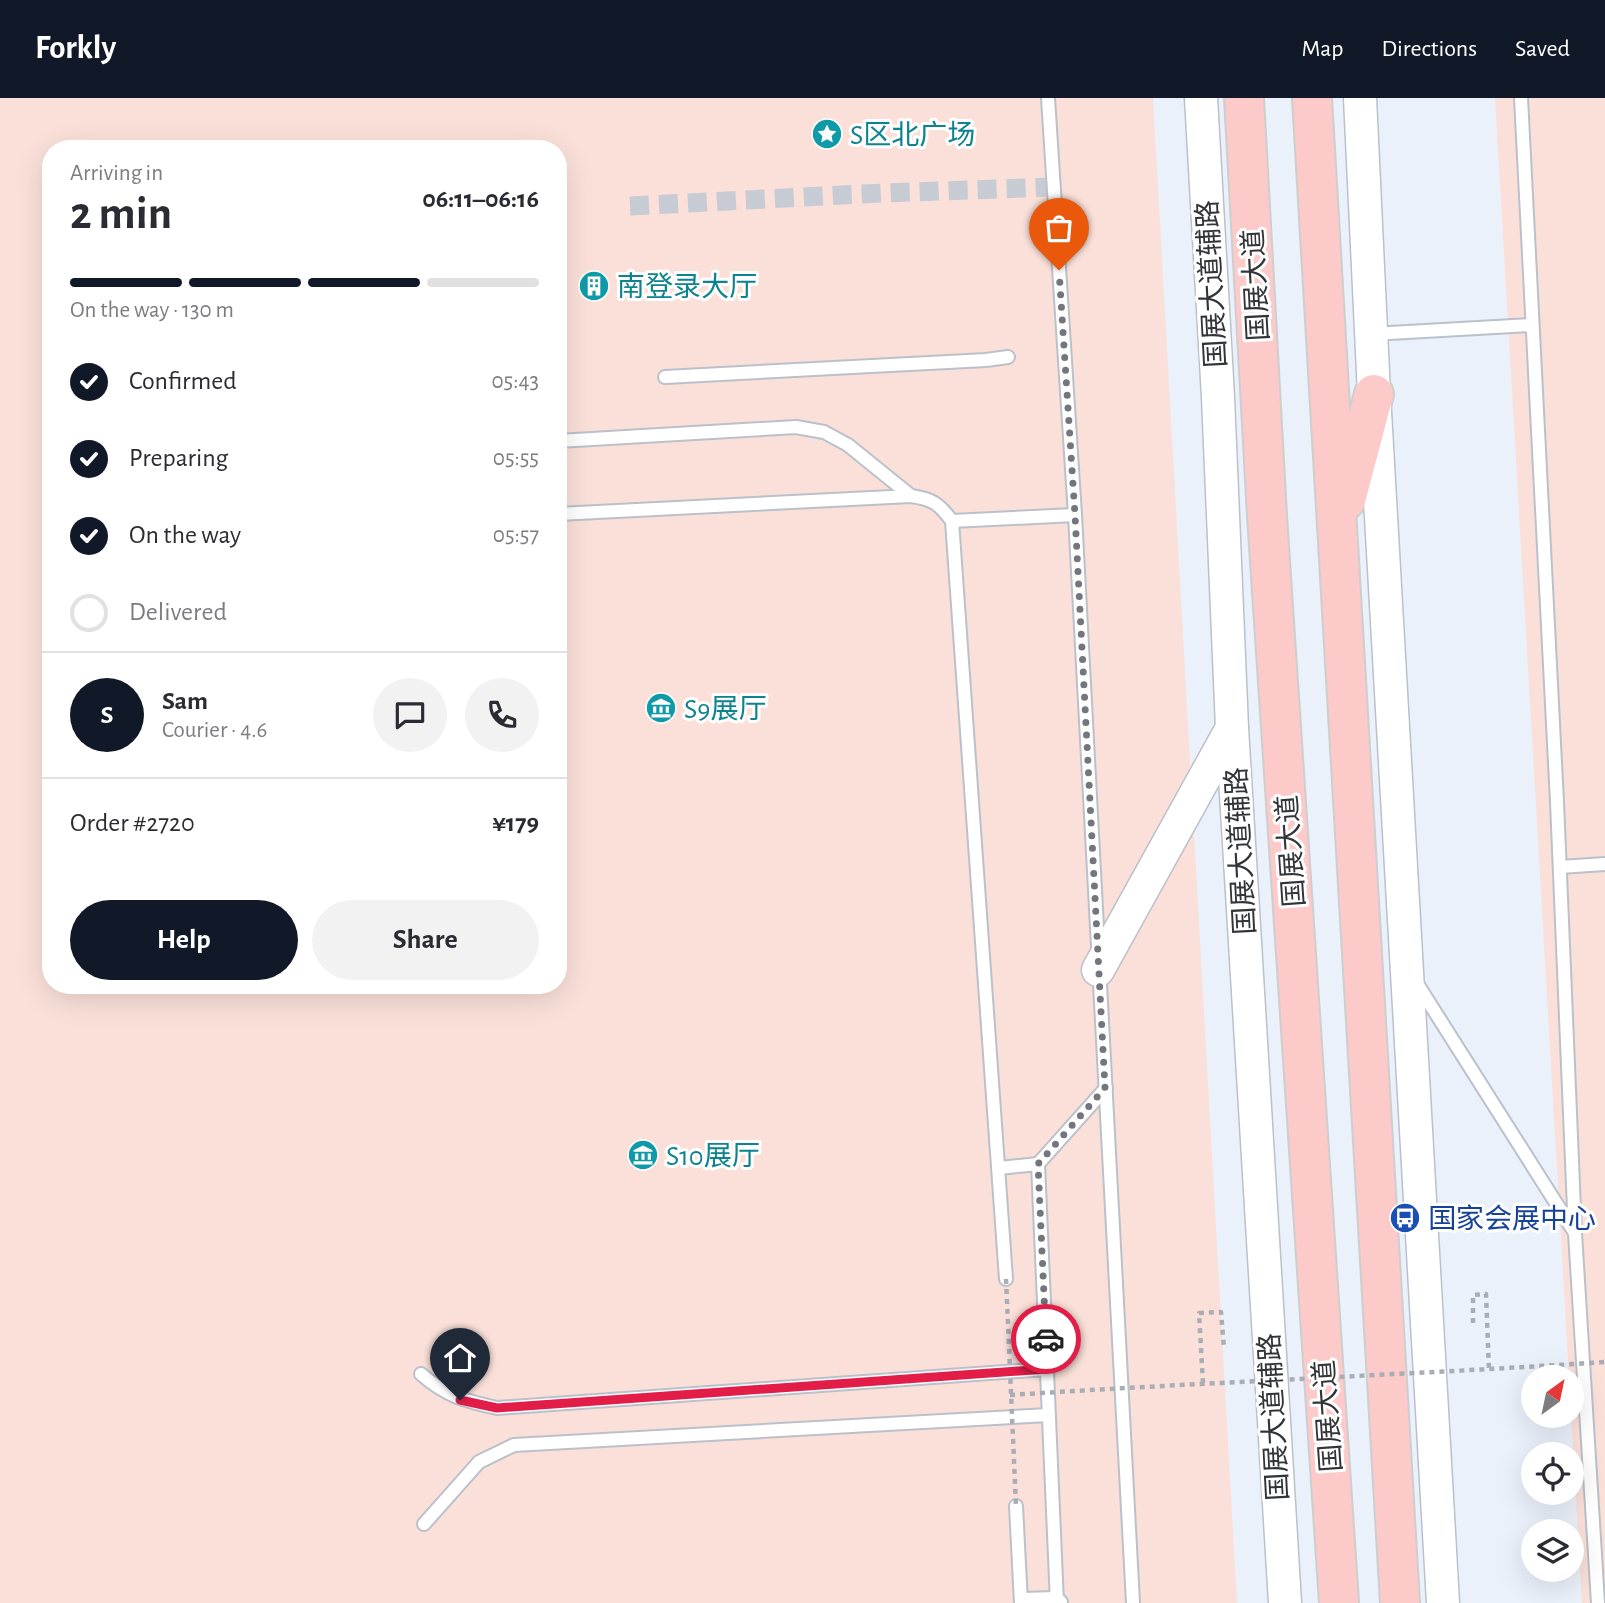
<!DOCTYPE html>
<meta charset="utf-8">
<style>
:root{--surface:#fff;--page:#f2f2f3;--text:#2b2b33;--muted:#7c7c81;--line:#e1e1e2;--accent:#111827}
body{margin:0;font-family:"Alegreya Sans","Noto Sans SC",sans-serif;background:var(--page);color:var(--text);height:100vh;display:flex;flex-direction:column;font-size:26px;white-space:nowrap}
*{box-sizing:border-box;margin:0}
p{font-size:23px;color:var(--muted)}
.icon{flex:none;width:38px;height:38px;fill:none;stroke:currentColor;stroke-width:2;stroke-linecap:round;stroke-linejoin:round}
.map{position:relative;flex:1;overflow:hidden}
.side{position:absolute;left:42px;top:42px;width:525px;height:854px;display:flex;flex-direction:column;background:var(--surface);border-radius:28px;box-shadow:0 7px 28px #0002}
.side>*{flex:none}
.needle{width:46px;rotate:33deg}
.controls{position:absolute;left:1521px;top:1267px;display:grid;gap:14px}
.controls a{display:grid;place-items:center;width:63px;height:63px;border-radius:50%;background:var(--surface);box-shadow:0 7px 28px #0002;font-size:35px}
.pin{position:absolute;display:grid;place-items:center;width:60px;height:60px;color:#fff;margin:-72px -30px;border-radius:50% 50% 50% 0;rotate:-45deg;box-shadow:0 0 7px #0007}
.pin .icon{rotate:45deg}
.courier{position:absolute;display:grid;place-items:center;width:70px;height:70px;margin:-35px;border:5px solid #e11d48;border-radius:50%;background:#fff;color:#222;box-shadow:0 2px 9px #0007}
.headline em{font-style:normal;font-weight:700}
.headline div{display:flex;flex-direction:column-reverse}
.headline{display:flex;align-items:center;justify-content:space-between;height:119px;padding:0 28px}
h1{font-size:46px;font-weight:700;line-height:52px}
.bar{display:grid;grid-template-columns:repeat(4,1fr);gap:10px 7px;align-content:center;height:84px;padding:0 28px}
.bar i{height:9px;border-radius:5px;background:var(--line)}
.bar .active{background:var(--accent)}
.bar p{grid-column:span 4}
.line{display:flex;align-items:center;gap:18px;padding:0 28px;border-top:2px solid var(--line)}
.line div{flex:1}
.round{display:grid;place-items:center;flex:none;width:74px;height:74px;border-radius:37px;background:var(--page)}
ol{padding:0 28px;list-style:none}
li{display:flex;align-items:center;gap:21px;height:77px}
li p{margin-inline-start:auto}
li .icon{padding:7px;border-radius:50%;background:var(--accent);color:#fff;stroke-width:4}
li:last-child{color:var(--muted)}
li i{width:38px;height:38px;border:4px solid var(--line);border-radius:50%}
.button{display:flex;gap:14px;margin-top:auto;padding:14px 28px}
.button a{flex:1;height:80px;border-radius:42px;background:var(--accent);color:#fff;font-size:28px;font-weight:700;line-height:80px;text-align:center}
.button a+a{background:var(--page);color:var(--text)}
header{display:flex;align-items:center;gap:42px;box-sizing:border-box;height:98px;padding:0 35px;background:var(--accent);color:#fff}
header strong{font-size:33px}
nav{display:flex;gap:38px;margin-inline-start:auto;font-size:24px}
.map>svg:first-child{display:block}
</style>
<header>
<strong>Forkly</strong>
<nav><a>Map</a><a>Directions</a><a>Saved</a></nav>
</header>
<div class="map">
<svg width="1605" height="1505" viewBox="0 0 1605 1505">
<rect width="100%" height="100%" fill="#ebf1fb"/>
<g fill="#fae0d9" fill-rule="evenodd">
<path d="M0,0H1153L1237,1505H0ZM51,51H558V887H51Z"/>
<path d="M1495,0H1605V1505H1582L1571,1318L1572,1279H1569Z"/>
</g>
<g fill="none" stroke-linecap="round" stroke-linejoin="round">
<path stroke="#c6cbd4" stroke-width="19" stroke-dasharray="19 10" stroke-linecap="butt" d="M630,108L883,95L1053,89"/>
<g stroke="#bbc1ca" stroke-width="16">
<g id="service">
<path d="M1048,0L1075,417L1133,1505"/>
<path d="M1521,0L1557,704L1575,1135L1598,1505"/>
<path d="M1372,236L1532,227"/>
<path d="M665,279L986,262L1008,259"/>
<path d="M558,343L796,329L824,334L848,347L911,398"/>
<path d="M558,416L911,398C933,401 939,406 952,423L1006,1181"/>
<path d="M952,423L1075,417"/>
<path d="M1560,769L1605,766"/>
<path d="M1416,884L1575,1135"/>
<path d="M1038,1066L1057,1505"/>
<path d="M999,1070L1038,1066L1106,990"/>
<path d="M421,1276C446,1298 465,1303 497,1310L1047,1271"/>
<path d="M1016,1408L1021,1505"/>
<path d="M424,1426L479,1364L514,1347L1049,1317"/>
<path d="M1021,1501L1057,1500L1061,1504"/>
</g>
</g>
<g stroke="#bbc1ca" stroke-width="35">
<g id="tertiary">
<path d="M1201,0L1218,299L1232,630L1285,1505"/>
<path d="M1360,0L1374,296L1443,1505"/>
<path d="M1098,872L1232,630"/>
</g>
</g>
<g stroke="#cececf" stroke-width="42">
<g id="primary">
<path d="M1244,0L1267,418L1339,1505"/>
<path d="M1312,0L1400,1505"/>
<path d="M1346,402L1374,296"/>
</g>
</g>
<g stroke="#a9aeb6" stroke-width="4.5" stroke-dasharray="5 5" stroke-linecap="butt">
<path d="M1473,1225V1197L1486,1196L1489,1272"/>
<path d="M1203,1285L1199,1215L1221,1214L1224,1250"/>
</g>
<use href="#service" stroke="#fff" stroke-width="12"/>
<use href="#tertiary" stroke="#fff" stroke-width="32"/>
<use href="#primary" stroke="#fbcac9" stroke-width="38"/>
<g stroke="#a9aeb6" stroke-width="4.5" stroke-dasharray="5 5" stroke-linecap="butt">
<path d="M1006,1181L1016,1408"/>
<path d="M1010,1297C1208,1284 1407,1277 1605,1264"/>
</g>
</g>
<g fill="none" stroke-linecap="round" stroke-linejoin="round">
<path stroke="#73767c" stroke-width="7" stroke-dasharray="0 12.6" d="M1046,1241L1038,1066L1105,990L1075,417L1059,172"/>
<path stroke="#e11d48" stroke-width="9" d="M460,1302L497,1310L1047,1271L1046,1241"/>
</g>
<defs>
<g id="sight-disc" transform="scale(1.575)"><circle r="9.5" fill="#0f9aa8" stroke="#fff"/><path d="M0-6L1.8-2.2L6-1.7L2.9 1.2L3.7 5.4L0 3.3L-3.7 5.4L-2.9 1.2L-6-1.7L-1.8-2.2Z" fill="#fff"/></g>
<g id="building-disc" transform="scale(1.575)"><circle r="9.5" fill="#0f9aa8" stroke="#fff"/><path d="M-4-6H4V6H1V3H-1V6H-4ZM-2.5-4.3h1.7v1.8h-1.7ZM.8-4.3h1.7v1.8H.8ZM-2.5-1h1.7V.8h-1.7ZM.8-1h1.7V.8H.8Z" fill="#fff"/></g>
<g id="museum-disc" transform="scale(1.575)"><circle r="9.5" fill="#0f9aa8" stroke="#fff"/><path d="M0-6L6-3V-2H-6V-3ZM-5-1h2V3h-2ZM-1-1h2V3h-2ZM3-1h2V3H3ZM-6 4H6V6H-6Z" fill="#fff"/></g>
<g id="bus-disc" transform="scale(1.575)"><circle r="9.5" fill="#1a4fb4" stroke="#fff"/><path d="M-5-6H5V4H4V6H2V4H-2V6H-4V4H-5ZM-3.5-4V0h7V-4ZM-3.5 1.2v1.5H-2V1.2ZM2 1.2v1.5H3.5V1.2Z" fill="#fff"/></g>
</defs>
<g fill-rule="evenodd">
<use href="#sight-disc" x="827" y="36"/>
<use href="#building-disc" x="594" y="188"/>
<use href="#museum-disc" x="661" y="610"/>
<use href="#museum-disc" x="643" y="1057"/>
<use href="#bus-disc" x="1405" y="1120"/>
</g>
<g text-anchor="middle" stroke-width="6" stroke-linejoin="round" paint-order="stroke">
<g font-size="28" fill="#0d838f" stroke="#fff" text-anchor="start">
<text x="850" y="46">S区北广场</text>
<text x="617" y="198">南登录大厅</text>
<text x="684" y="620">S9展厅</text>
<text x="666" y="1067">S10展厅</text>
</g>
<g font-size="28" fill="#323438" stroke="#fff">
<text transform="translate(1211 186) rotate(-93)" y="10">国展大道辅路</text>
<text transform="translate(1255 187) rotate(-93)" y="10">国展大道</text>
<text transform="translate(1240 753) rotate(-93)" y="10">国展大道辅路</text>
<text transform="translate(1290 753) rotate(-94)" y="10">国展大道</text>
<text transform="translate(1327 1318) rotate(-94)" y="10">国展大道</text>
<text transform="translate(1273 1319) rotate(-93)" y="10">国展大道辅路</text>
</g>
<g font-size="28" fill="#164399" stroke="#fff" text-anchor="start">
<text x="1428" y="1130">国家会展中心</text>
</g>
</g>
</svg>
<div class="controls">
<a><svg class="needle" viewBox="-14 -14 28 28"><path d="M0-13l5 13h-10z" fill="#e53935"/><path d="M0 13l5-13h-10z" fill="#7c7c81"/></svg></a>
<a><svg class="icon" aria-label="locate" viewBox="0 0 24 24"><circle cx="12" cy="12" r="6"/><path d="M12 2v4M12 18v4M2 12h4M18 12h4"/></svg></a>
<a><svg class="icon" aria-label="layers" viewBox="0 0 24 24"><path d="M12 4l9 5-9 5-9-5zM3 14l9 5 9-5"/></svg></a>
</div>
<div class="pin" style="left:1059px;top:172px;background:#ea580c"><svg class="icon" aria-label="bag" viewBox="0 0 24 24"><path d="M5 8h14l-1 12H6zM9 8a3 3 0 0 1 6 0"/></svg></div>
<div class="pin" style="left:460px;top:1302px;background:#1f2937"><svg class="icon" aria-label="home" viewBox="0 0 24 24"><path d="M3 11l9-7 9 7M6 9v11h12V9"/></svg></div>
<div class="courier" style="left:1046px;top:1241px"><svg class="icon" aria-label="car" viewBox="0 0 24 24"><path d="M5 17H2v-5l4-1 3-4h7l3 4 3 1v5h-3M9 17h6M6 11h13"/><circle cx="7" cy="17" r="2"/><circle cx="17" cy="17" r="2"/></svg></div>
<section class="side">
<div class="headline"><div><h1>2 min</h1><p>Arriving in</p></div><em>06:11–06:16</em></div>
<div class="bar"><i class="active"></i><i class="active"></i><i class="active"></i><i></i><p>On the way · 130 m</p></div>
<ol>
<li><svg class="icon" aria-label="check" viewBox="0 0 24 24"><path d="M5 12l5 5 9-10"/></svg>Confirmed<p>05:43</p></li>
<li><svg class="icon" aria-label="check" viewBox="0 0 24 24"><path d="M5 12l5 5 9-10"/></svg>Preparing<p>05:55</p></li>
<li><svg class="icon" aria-label="check" viewBox="0 0 24 24"><path d="M5 12l5 5 9-10"/></svg>On the way<p>05:57</p></li>
<li><i></i>Delivered</li>
</ol>
<div class="line" style="height:126px"><b class="round" style="background:var(--accent);color:#fff">S</b><div><b>Sam</b><p>Courier · 4.6</p></div><a class="round"><svg class="icon" aria-label="chat" viewBox="0 0 24 24"><path d="M4 5h16v11H9l-5 4z"/></svg></a><a class="round"><svg class="icon" aria-label="phone" viewBox="0 0 24 24"><path d="M5 4h4l2 5-3 2q2 4 5 5l2-3 5 2v4C11 20 4 13 5 4z"/></svg></a></div>
<div class="line" style="height:91px"><div>Order #2720</div><b>¥179</b></div>
<div class="button"><a>Help</a><a>Share</a></div>
</section>
</div>
